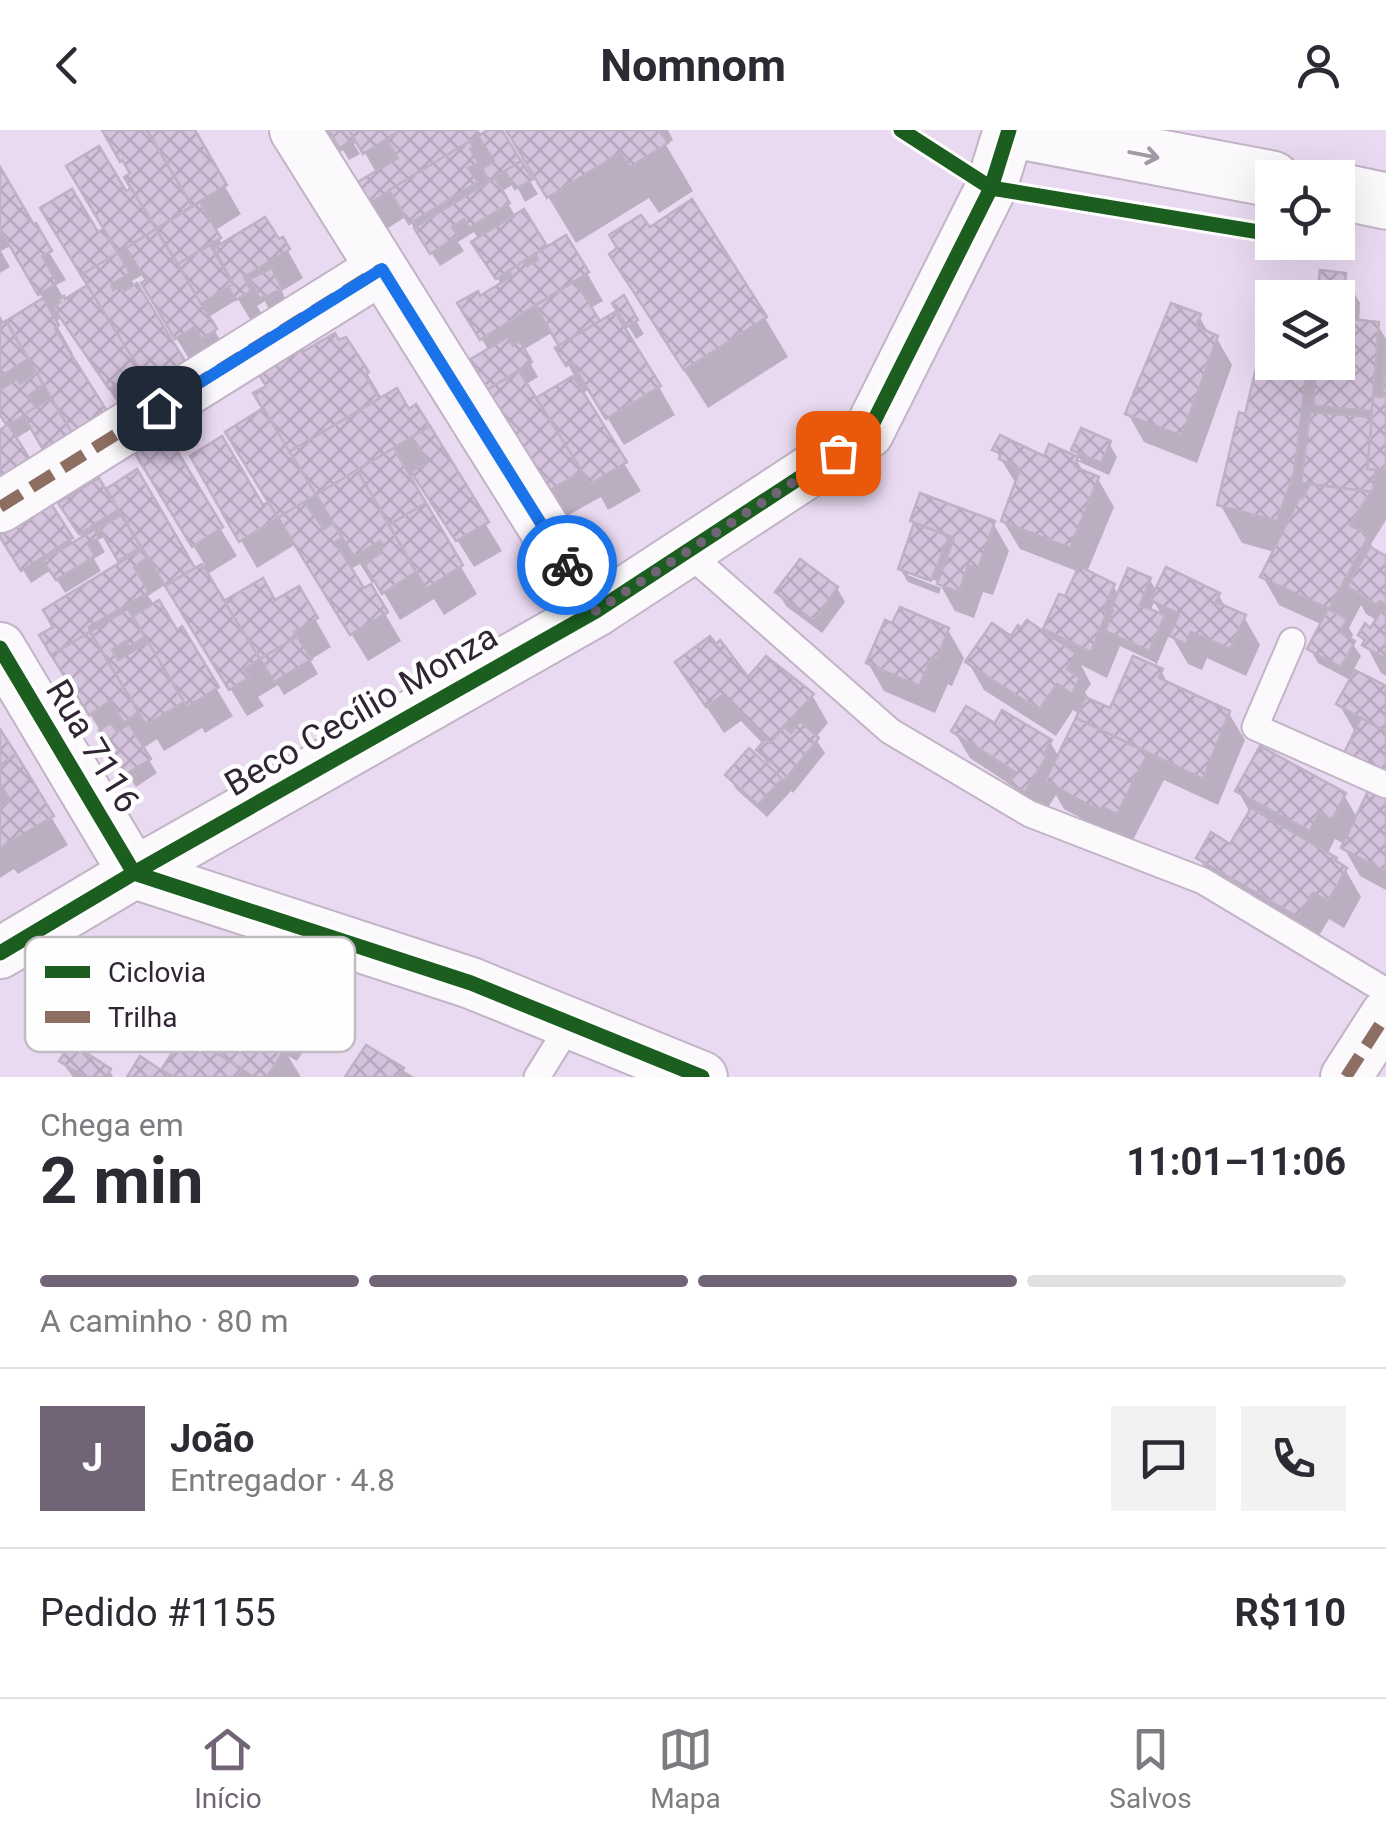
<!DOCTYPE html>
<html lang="pt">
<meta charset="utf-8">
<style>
:root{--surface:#fff;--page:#f2f2f3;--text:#2b2b33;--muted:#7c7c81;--line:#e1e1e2;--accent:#716477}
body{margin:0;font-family:Roboto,sans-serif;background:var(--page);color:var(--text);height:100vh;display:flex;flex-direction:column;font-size:38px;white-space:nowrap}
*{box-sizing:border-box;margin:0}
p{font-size:32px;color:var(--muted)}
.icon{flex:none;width:55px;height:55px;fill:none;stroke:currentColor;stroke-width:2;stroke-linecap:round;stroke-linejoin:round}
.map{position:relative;height:947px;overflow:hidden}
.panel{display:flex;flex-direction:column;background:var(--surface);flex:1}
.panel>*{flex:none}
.controls{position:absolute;left:1255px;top:30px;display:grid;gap:20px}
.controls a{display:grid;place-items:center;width:100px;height:100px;border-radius:0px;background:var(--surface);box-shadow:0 10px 40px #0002;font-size:50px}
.pin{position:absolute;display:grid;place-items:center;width:85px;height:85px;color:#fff;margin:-42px;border-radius:20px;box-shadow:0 5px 15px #0006}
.courier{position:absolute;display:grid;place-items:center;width:100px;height:100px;margin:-50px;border:8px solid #1a73e8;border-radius:50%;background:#fff;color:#222;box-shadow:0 2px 12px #0007}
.head em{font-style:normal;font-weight:700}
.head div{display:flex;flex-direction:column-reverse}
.head{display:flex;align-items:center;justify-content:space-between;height:170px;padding:0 40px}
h1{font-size:65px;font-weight:700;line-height:75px}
.bar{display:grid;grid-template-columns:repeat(4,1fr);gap:15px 10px;align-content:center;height:120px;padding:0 40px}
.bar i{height:12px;border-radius:8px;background:var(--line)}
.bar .on{background:var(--accent)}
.bar p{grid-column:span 4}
.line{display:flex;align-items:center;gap:25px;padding:0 40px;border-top:2px solid var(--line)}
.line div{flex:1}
.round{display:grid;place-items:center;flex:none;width:105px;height:105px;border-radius:0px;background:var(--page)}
header{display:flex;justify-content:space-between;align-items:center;height:130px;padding:0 40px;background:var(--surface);font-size:45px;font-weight:700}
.tabs{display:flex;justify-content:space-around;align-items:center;height:140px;border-top:2px solid var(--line);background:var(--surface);font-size:28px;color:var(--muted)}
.tabs a{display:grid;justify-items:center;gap:5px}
.tabs .on{color:var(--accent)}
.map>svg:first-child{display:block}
</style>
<header><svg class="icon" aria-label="back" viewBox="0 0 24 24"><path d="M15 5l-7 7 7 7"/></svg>Nomnom<svg class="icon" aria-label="person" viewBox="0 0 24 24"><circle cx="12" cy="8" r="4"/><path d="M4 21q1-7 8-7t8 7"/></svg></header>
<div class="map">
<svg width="1386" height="947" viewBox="0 0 1386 947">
<defs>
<pattern id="building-cross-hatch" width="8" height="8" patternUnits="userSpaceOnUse" patternTransform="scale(2.5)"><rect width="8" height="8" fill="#d5c3dd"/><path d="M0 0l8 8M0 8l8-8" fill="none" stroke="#b7a7be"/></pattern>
</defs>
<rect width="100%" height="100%" fill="#eadaf1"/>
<g fill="#0003" fill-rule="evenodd">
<path d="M105,0H192L241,84L214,101L223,115L278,113L282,110L303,148L282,161L287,173L270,182L265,171L257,176L265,189L254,196L238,169L207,188L231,228L193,235L160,182L144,144L132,151L185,237L126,286L62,187L55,192L73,224L70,227L123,312L33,298L15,309L0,303L10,297L0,284V186L5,194L44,171L12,115L1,121L10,137L0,143V42L66,150L56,155L66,172L90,156L97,106L108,111L112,108L125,65L134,59L130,46ZM222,126L238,158L234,160L216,130Z"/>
<path d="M324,0H474L479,8L493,0H499L538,64L525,72L515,53L501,62L516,87L523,83L546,120L587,143L603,171L589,179L599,195L659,257L675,285L624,315L590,259L581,264L641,361L608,380L601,367L565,387L468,233L489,221L461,174L479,169L502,155L482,127L479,110L474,102L458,112L464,121L440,136L429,119L427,120L407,86L385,100L359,54L377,44L358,11L354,14L360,24L349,30L343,20L339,23ZM553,202L562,217L559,219L575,247L535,272L525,255L538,247L523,220Z"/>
<path d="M508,0H668L673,10L666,15L693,61L659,83L649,68L576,113Z"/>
<path d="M649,100L765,188L788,227L708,278L635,163Z"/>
<path d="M1344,145L1360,173L1359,192L1377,194L1386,209V390L1371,414L1376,423L1386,429V546L1381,543L1361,505L1371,502L1378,491L1366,484L1361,475L1349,498L1353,505L1350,510L1361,526L1353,541L1386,559V660L1363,651L1355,602L1339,574L1352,551L1318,533L1310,519L1323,495L1279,475L1263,447L1275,422L1242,413L1220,374L1247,287L1272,182V232H1338V168Z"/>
<path d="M623,169L644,204L636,209L615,173Z"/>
<path d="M1199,186L1209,204L1216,207L1232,235L1197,333L1144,312L1128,284Z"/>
<path d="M304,224L367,243L383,270L408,282L415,278L502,421L474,437L415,343L408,347L477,464L444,485L434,469L400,490L377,451L372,453L360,434L349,440L363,462L370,458L401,511L368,531L296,414L257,438L193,327L262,379L271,373L265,279L269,257Z"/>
<path d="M169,313L237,426L206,445L224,474L274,473L298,459L331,517L310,530L318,544L284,565L278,555L258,567L264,576L247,586L166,454L148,466L176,503L181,500L233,586L205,603L202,598L164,621L157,609L142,619L157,643L136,657L58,534L56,498L122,434L106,406L98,410L105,422L94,429L101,441L65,463L51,440L31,453L2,405L49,375L74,415L83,409L69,387L118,375L136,342L194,442L205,435L152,348L155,322Z"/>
<path d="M1109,313L1117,327L1109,345L1077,331L1085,344L1098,349L1114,377L1087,442L1113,456L1119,466L1150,450L1157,462L1218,464L1227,480L1244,487L1260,515L1246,546L1207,528L1202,540L1188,534L1170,503L1155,538L1161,541L1169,555L1228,582L1245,610L1218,675L1164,650L1133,710L1118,704L1116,707L1064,679L1056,665L1041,688L1028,680L1014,657L970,628L954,601L996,597L1050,612L1059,627L1079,584L1073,580L1056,606L984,560L968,532L1022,501L1053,511L1046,499L1066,470L1079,442L1020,419L1003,391L1017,355L995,320L1046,330L1050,317L1081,331L1074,319ZM1154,472L1163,487L1150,482ZM1120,516L1156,533L1112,582L1091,572L1085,562L1091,554L1081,535L1107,548Z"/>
<path d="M912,390L993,393L1009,421L993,465L983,462L974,488L955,481L942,458L944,454L908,440V445L941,458L939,464L908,452L900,439L916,396Z"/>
<path d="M837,458L845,472L822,503L786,476L778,462Z"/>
<path d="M948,500L964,528L952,556L948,554L935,583L884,561L868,533Z"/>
<path d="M748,550L812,565L828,593L815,608L825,623L793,663L791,661L767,687L736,659L728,645L771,641L759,620L764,615L741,591L724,603L695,560Z"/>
<path d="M0,603L68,715L18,744L14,739L0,748Z"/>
<path d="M1238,661L1344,665L1358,689L1386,669V760L1360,746L1344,718L1346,715L1335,709L1327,725L1345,739L1361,767L1344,798L1329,789L1314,814L1215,756L1199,728L1231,717L1251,684Z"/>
<path d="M285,868L293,882L287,892L300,900L308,914L297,931L288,926L301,947H130L162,943L202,917L252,899L247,890Z"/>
<path d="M367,919L414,947H348Z"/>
<path d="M62,932L110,941L113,947H73Z"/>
</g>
<g fill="url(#building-cross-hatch)" stroke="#bdb1c3" stroke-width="2.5">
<path d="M102,0H147L192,76L156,99L124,47L130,43L122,30L120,32Z"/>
<path d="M147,0H195L227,55L192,76Z"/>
<path d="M329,0H349L355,9L339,18Z"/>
<path d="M349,0H402L363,24Z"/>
<path d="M402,0H477L480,5L368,74L356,53L398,28L386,9Z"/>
<path d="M488,0H502L521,31L489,51L482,39L494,31L478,6Z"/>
<path d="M506,0H659L668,13L630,37L620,23L547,68Z"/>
<path d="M470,11L473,17L470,19L479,33L468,38L478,52L409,94L389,60Z"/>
<path d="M99,16L126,61L131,58L156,99L118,123L66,36Z"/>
<path d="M521,31L533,49L515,59L505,41Z"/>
<path d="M0,37L34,95L36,93L52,121L42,126L57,153L38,165L0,99Z"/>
<path d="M495,48L510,73L469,98L464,89L452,97L458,106L430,124L414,98Z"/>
<path d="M72,59L98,102L103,99L118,123L81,145L40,78Z"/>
<path d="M692,69L767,187L684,240L609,124L617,118L609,105L641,85L650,97Z"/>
<path d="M200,72L221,108L178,134L156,99Z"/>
<path d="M524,79L547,116L496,149L471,112Z"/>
<path d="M265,87L279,109L283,107L290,119L244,147L251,161L236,170L228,156L233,154L214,118Z"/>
<path d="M156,99L217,199L202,209L194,197L175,209L141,153L146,150L126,118Z"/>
<path d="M566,105L589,142L480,210L457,173L478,161L480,166L512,146L509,141L524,131L527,136L538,130L535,124Z"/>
<path d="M210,115L233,154L201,174L178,134Z"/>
<path d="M118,123L130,143L111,155L113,160L119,156L123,162L137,153L188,236L150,259L81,145Z"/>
<path d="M272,138L282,159L260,169L250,149Z"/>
<path d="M1320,140L1346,143L1342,188L1379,192L1372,281L1313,276L1316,232H1338V168H1317Z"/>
<path d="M575,151L600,191L559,216L535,176Z"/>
<path d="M87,155L140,240L109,259L53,177L60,172L58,170L64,166L65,169Z"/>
<path d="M624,165L638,190L627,197L612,173Z"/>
<path d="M43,168L59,195L55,199L109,284L73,305L6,191Z"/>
<path d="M1171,173L1201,184L1196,196L1218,206L1182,306L1125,284Z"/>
<path d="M1271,177L1272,232H1308L1294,343L1277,391L1217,375L1239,282L1245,284Z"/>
<path d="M615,182L661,256L606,289L572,233L566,236L555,218Z"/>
<path d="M6,191L28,229L0,247V194Z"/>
<path d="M335,203L339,210L346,207L369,242L365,245L380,269L289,322L253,263L266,256L257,241L300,214L304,221Z"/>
<path d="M508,207L513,216L520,211L532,232L482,263L464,233Z"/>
<path d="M1386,210V341L1367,339L1373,266L1382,267Z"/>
<path d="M519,241L583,341L548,361L482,263Z"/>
<path d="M37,243L43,255L28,266L36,278L7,296L0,285V260L17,249L20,254Z"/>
<path d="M573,246L627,332L590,354L536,268Z"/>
<path d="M397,258L409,279L416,274L430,296L316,365L289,322Z"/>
<path d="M51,268L73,305L45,323L23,285Z"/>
<path d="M263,278L316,365L278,388L225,302Z"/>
<path d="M1310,282L1372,287L1367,339L1376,340L1373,362L1301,353Z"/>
<path d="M8,294L31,331L0,350V300Z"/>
<path d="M430,296L489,392L456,411L411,342L428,332L412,307Z"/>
<path d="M1081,298L1111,311L1101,333L1071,320Z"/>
<path d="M1000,305L1044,326L1049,314L1078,327L1075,337L1099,347L1070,418L1001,391L1020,339L999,329L1001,324L992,320Z"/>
<path d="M222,306L263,375L268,372L278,388L239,412L190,326Z"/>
<path d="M150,308L156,319L170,309L223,397L192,417L133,320Z"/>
<path d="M394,318L426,373L389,395L357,340Z"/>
<path d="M137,339L195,438L165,456L106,359Z"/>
<path d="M357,340L416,442L382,464L364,434L381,423L378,419L383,416L380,411L354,427L316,365Z"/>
<path d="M99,348L118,380L79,404L58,373Z"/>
<path d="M1310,354L1371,362L1350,395L1369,405L1329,479L1260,447L1300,367L1302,369Z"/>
<path d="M920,363L995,391L978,439L968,435L959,462L937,454L954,408L910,391Z"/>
<path d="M50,372L73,408L21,441L0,407V403Z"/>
<path d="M304,372L324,399L333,393L342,408L335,412L364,458L371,454L388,482L350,505L278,388Z"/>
<path d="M426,373L463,435L426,459L389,395Z"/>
<path d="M121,385L141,417L118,431L99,398Z"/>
<path d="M914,393L949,406L931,451L898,439Z"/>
<path d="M95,399L99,408L88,414L95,426L56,450L43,431Z"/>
<path d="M1370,417L1386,426V475L1380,471L1376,475L1347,456Z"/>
<path d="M142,419L148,427L134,437L149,462L89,497L90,502L51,525L39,505L53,497L43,480Z"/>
<path d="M800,429L838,457L814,491L775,462Z"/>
<path d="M202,434L260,529L244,539L250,547L229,560L165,456Z"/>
<path d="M1079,436L1115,454L1103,480L1107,482L1091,522L1043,499L1059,464L1065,466Z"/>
<path d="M1166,437L1220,463L1216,472L1246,485L1230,519L1191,502L1186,514L1169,506L1179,484L1150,470Z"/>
<path d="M1128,438L1151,448L1140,475L1165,485L1149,521L1105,501L1113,480L1111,479Z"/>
<path d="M263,448L275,470L299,456L318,488L294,502L297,507L260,529L224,471Z"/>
<path d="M159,470L177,500L182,496L219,557L187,577L132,487Z"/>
<path d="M900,477L949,498L937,529L932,528L919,556L866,533L885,490L892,493Z"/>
<path d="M128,479L145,507L129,517L126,511L112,520L118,530L148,512L184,572L146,595L90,502Z"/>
<path d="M1328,479L1347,489L1340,502L1355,511L1341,537L1307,519Z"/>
<path d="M1383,479L1386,481V529L1362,515L1365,510L1358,505L1365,493L1370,498Z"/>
<path d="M1027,490L1077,524L1067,539L1080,548L1072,564L1057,554L1039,580L965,532L992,493L1011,506L1018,495L1021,498Z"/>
<path d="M90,502L139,583L124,593L110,571L89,585L51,525Z"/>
<path d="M710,506L716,514L720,510L748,547L766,526L814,564L770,613L723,565L706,577L675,532Z"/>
<path d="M297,507L312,529L274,552L260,529Z"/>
<path d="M1133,526L1163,539L1159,548L1230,581L1203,649L1076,588L1085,567L1110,578Z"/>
<path d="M1355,540L1386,556V602L1336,574Z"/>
<path d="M966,576L995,593L1002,580L1052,610L1044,624L1047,626L1025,662L1009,653L1015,642L951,601Z"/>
<path d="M1076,588L1148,623L1117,684L1102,677L1100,681L1045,651Z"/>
<path d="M1361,588L1386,602V641L1344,623Z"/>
<path d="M800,591L819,608L784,651L766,634L769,631L756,620L766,609L770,613L784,597L791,603Z"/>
<path d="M111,593L117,602L129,594L151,629L126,644L99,600Z"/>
<path d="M0,599L16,624L0,635Z"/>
<path d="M1260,616L1346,663L1332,690L1319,683L1310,701L1235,661Z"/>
<path d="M749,618L782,649L758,675L725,645Z"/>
<path d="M16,624L54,686L0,718V677L10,670L0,654V635Z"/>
<path d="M1369,659L1386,666V742L1341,718Z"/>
<path d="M1251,678L1337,728L1335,730L1347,738L1328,771L1313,763L1298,787L1196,728L1211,702L1230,714Z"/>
<path d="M223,879L286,917L267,947H254L201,914Z"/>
<path d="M185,903L242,939L237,947H174L161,940Z"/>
<path d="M71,913L111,939L106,947H85L59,931Z"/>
<path d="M366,915L404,938L398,947H345Z"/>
<path d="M140,926L161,940L174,947H127Z"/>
</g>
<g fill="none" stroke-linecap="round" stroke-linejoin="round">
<g stroke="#c1b4c6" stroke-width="29">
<g id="lane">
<path d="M687,422L890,601L1030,684L1203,751L1386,861"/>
<path d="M1292,511L1255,597L1386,655"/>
<path d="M537,947L570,894"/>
</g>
</g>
<g stroke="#c1b4c6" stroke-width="54">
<g id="street">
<path d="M295,0L596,481"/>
<path d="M0,377L381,139"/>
<path d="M0,518L134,743L471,853L702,947"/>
<path d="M0,823L134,743L596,481L868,303L991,58L1009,0"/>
<path d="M1346,947L1386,885"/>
</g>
</g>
<g stroke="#c1b4c6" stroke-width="59">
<g id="secondary">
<path d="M1014,0L1272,49"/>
<path d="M1338,61L1386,71"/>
</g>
</g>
<use href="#lane" stroke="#fcf9fd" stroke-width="25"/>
<use href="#street" stroke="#fcf9fd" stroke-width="50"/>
<use href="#secondary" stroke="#fcf9fd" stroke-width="55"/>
<g stroke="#8d6e63" stroke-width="12" stroke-dasharray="25 12" stroke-linecap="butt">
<path d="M0,377L381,139"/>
<path d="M1346,947L1386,885"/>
</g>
<g stroke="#fefefe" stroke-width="21">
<g id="cycleway">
<path d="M901,0L991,58L1272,104"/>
<path d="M0,518L134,743L471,853L702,947"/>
<path d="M0,823L134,743L596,481L868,303L991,58L1009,0"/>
</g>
</g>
<use href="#cycleway" stroke="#1b5e20" stroke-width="15"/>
</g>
<defs><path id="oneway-shaft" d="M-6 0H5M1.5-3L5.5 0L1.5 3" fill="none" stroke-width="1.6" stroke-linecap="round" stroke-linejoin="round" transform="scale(2.5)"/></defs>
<use stroke="#a099a3" href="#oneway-shaft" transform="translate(1144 25) rotate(11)"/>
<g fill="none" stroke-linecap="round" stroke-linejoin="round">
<path stroke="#716477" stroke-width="10" stroke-dasharray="0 18" d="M567,435L596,481L838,323"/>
<path stroke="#1a73e8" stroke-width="12" d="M159,278L382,139L567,435"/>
</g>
<g text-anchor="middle" stroke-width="9" stroke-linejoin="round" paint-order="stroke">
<g font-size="35" fill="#302435" stroke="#fefefe">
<text transform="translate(361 580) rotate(-30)" y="12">Beco Cecílio Monza</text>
<text transform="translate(93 616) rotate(59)" y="12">Rua 7116</text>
</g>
</g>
<rect x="25" y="807" width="330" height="115" rx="15" fill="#fefefe" stroke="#c0bdc2" stroke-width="2.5"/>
<rect x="45" y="836" width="45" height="12" fill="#1b5e20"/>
<rect x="45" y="881" width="45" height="12" fill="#8d6e63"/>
<g font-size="28" fill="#302435">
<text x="108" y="852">Ciclovia</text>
<text x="108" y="897">Trilha</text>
</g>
</svg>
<div class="controls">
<a><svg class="icon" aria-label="locate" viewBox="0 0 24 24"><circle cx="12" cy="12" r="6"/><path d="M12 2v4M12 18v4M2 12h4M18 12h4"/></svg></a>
<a><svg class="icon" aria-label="layers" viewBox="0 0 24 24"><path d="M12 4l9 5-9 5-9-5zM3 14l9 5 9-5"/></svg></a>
</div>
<div class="pin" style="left:838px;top:323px;background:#ea580c"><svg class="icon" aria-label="bag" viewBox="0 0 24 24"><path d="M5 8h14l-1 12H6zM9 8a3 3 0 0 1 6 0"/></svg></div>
<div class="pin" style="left:159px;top:278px;background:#1f2937"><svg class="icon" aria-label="home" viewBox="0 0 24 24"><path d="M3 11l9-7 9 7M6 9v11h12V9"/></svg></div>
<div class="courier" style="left:567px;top:435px"><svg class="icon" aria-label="bike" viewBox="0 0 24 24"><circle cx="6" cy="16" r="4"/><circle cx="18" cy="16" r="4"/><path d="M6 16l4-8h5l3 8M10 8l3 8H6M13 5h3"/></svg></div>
</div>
<section class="panel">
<div class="head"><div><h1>2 min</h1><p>Chega em</p></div><em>11:01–11:06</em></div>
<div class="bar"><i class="on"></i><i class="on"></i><i class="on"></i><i></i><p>A caminho · 80 m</p></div>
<div class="line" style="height:180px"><b class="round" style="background:var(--accent);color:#fff">J</b><div><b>João</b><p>Entregador · 4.8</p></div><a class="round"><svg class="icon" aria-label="chat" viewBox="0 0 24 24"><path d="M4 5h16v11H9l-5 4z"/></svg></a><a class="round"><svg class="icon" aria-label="phone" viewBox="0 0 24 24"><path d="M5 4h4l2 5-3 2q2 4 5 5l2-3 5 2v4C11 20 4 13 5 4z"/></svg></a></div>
<div class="line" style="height:130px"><div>Pedido #1155</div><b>R$110</b></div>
</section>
<nav class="tabs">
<a class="on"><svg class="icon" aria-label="home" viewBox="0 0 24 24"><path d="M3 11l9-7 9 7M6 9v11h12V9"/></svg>Início</a>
<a><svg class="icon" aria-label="map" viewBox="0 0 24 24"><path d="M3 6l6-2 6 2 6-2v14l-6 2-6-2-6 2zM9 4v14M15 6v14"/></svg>Mapa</a>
<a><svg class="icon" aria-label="saved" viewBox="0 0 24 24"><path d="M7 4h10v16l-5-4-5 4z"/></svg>Salvos</a>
</nav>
